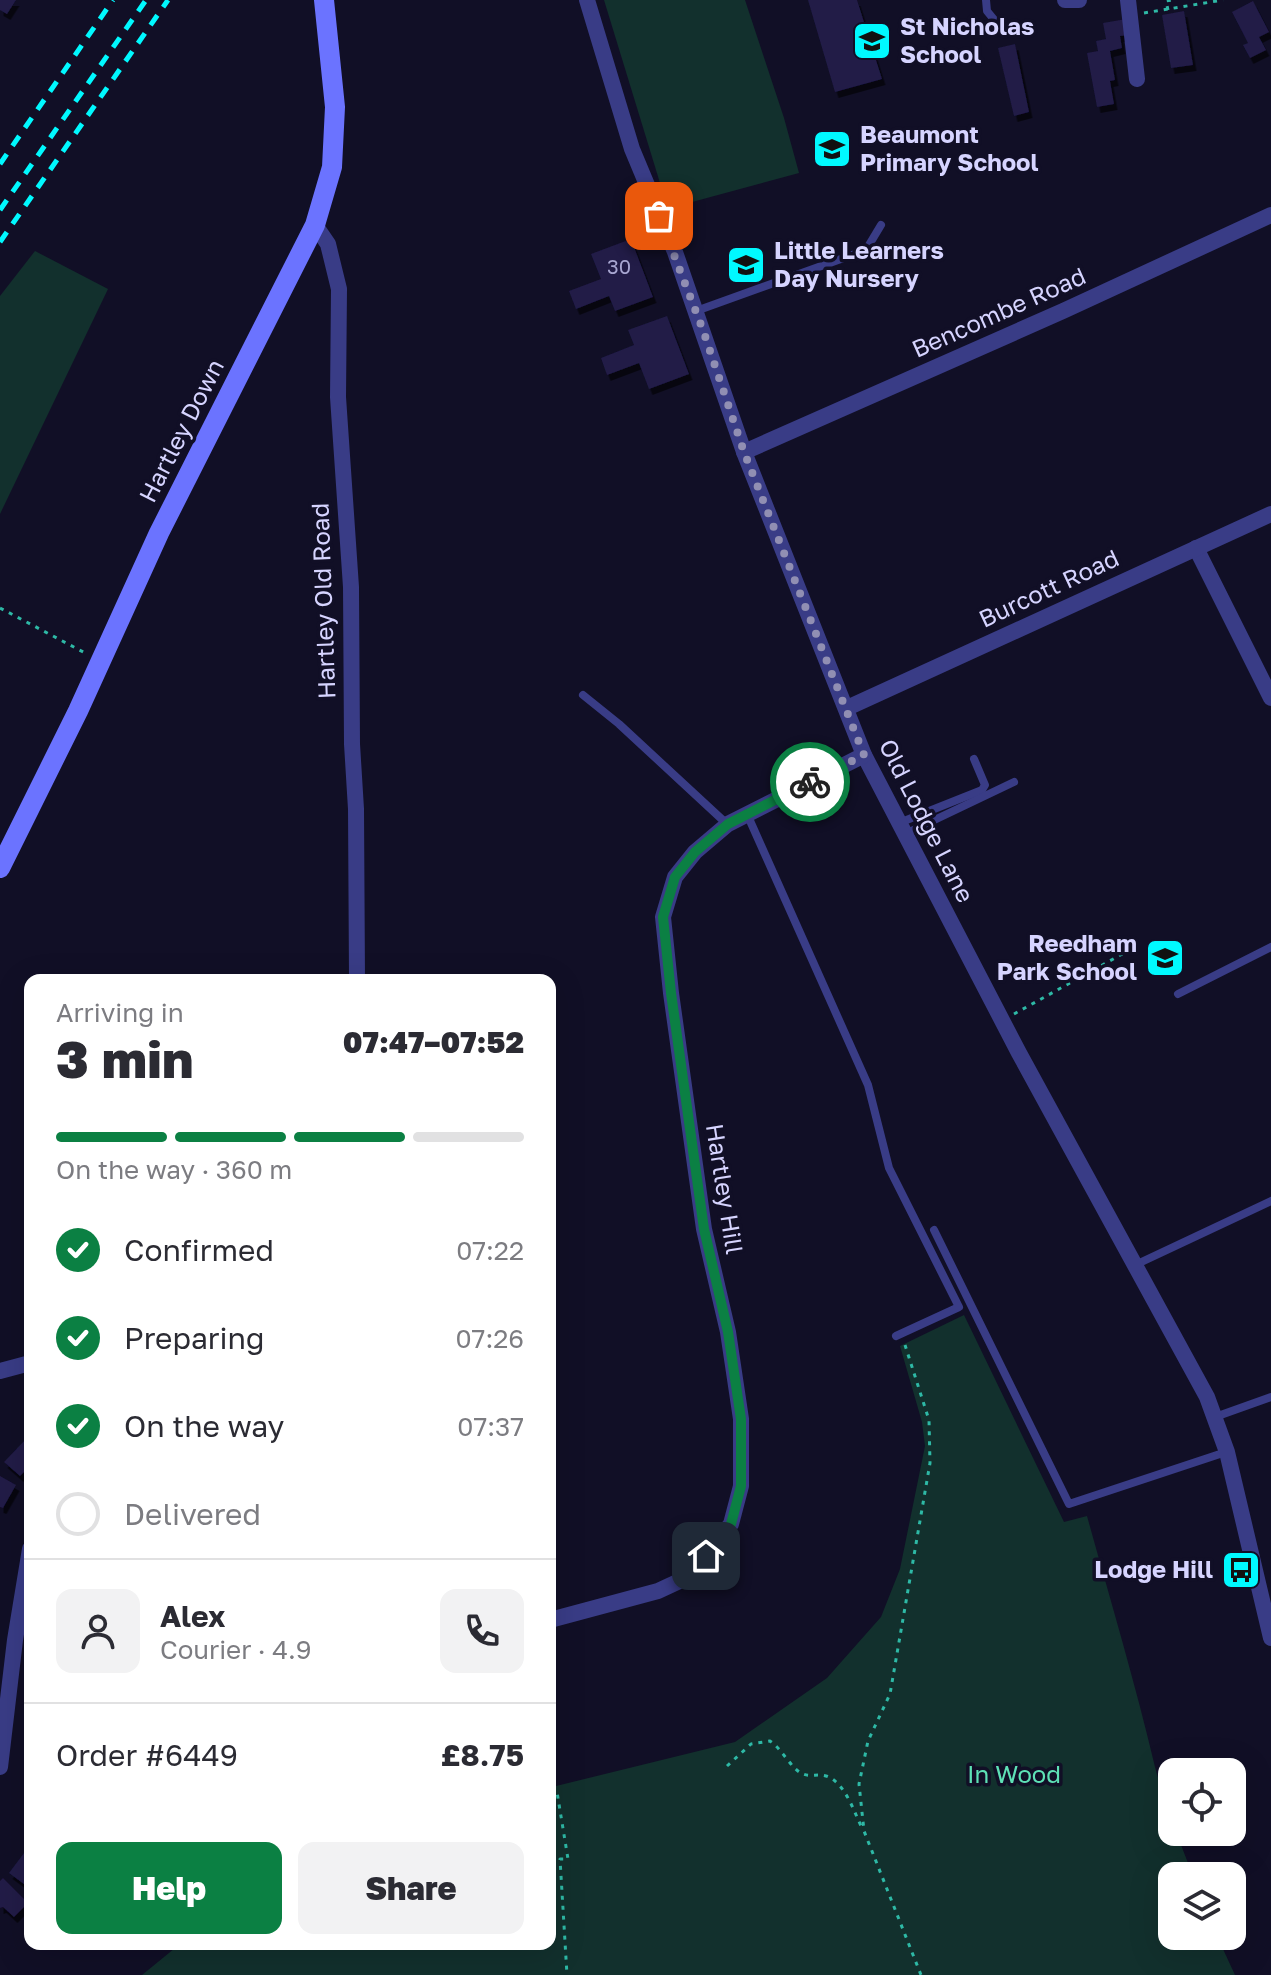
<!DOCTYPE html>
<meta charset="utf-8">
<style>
:root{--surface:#fff;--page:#f2f2f3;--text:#2b2b33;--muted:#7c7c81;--line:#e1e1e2;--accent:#0b8043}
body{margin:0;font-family:"Golos Text",sans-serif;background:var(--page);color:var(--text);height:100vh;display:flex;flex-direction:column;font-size:30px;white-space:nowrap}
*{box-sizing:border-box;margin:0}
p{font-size:26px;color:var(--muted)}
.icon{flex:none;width:44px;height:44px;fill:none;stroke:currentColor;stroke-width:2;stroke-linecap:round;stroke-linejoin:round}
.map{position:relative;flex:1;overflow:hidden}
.details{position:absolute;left:24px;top:974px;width:532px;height:976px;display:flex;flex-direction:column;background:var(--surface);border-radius:16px;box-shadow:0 8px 32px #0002}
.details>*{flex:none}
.fabs{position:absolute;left:1158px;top:1758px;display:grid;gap:16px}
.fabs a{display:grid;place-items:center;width:88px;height:88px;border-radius:16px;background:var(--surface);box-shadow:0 8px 32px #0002;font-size:40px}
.pin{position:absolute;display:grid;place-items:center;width:68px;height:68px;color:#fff;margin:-34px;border-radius:16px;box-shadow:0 4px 12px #0006}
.courier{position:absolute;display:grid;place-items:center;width:80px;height:80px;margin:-40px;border:6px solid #0b8043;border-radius:50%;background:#fff;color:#222;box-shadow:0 2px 10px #0007}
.headline em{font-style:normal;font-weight:800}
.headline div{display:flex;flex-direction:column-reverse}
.headline{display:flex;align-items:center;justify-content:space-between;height:136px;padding:0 32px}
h1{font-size:52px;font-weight:800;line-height:60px}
.bar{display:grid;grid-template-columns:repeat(4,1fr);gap:12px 8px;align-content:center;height:96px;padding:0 32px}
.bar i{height:10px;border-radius:6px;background:var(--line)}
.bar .active{background:var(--accent)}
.bar p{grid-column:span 4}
.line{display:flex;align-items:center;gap:20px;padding:0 32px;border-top:2px solid var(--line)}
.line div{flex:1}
.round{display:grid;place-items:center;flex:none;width:84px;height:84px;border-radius:16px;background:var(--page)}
ol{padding:0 32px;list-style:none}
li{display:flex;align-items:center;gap:24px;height:88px}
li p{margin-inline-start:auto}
li .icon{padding:8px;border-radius:50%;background:var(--accent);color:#fff;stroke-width:4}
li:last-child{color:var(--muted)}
li i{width:44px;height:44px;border:4px solid var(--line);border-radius:50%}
.button{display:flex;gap:16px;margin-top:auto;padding:16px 32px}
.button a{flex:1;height:92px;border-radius:16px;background:var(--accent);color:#fff;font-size:32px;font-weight:800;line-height:92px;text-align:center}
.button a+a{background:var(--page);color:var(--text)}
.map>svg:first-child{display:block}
</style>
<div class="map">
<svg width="1271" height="1975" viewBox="0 0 1271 1975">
<defs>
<filter id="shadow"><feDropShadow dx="3.5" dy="6" stdDeviation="0" flood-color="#0009"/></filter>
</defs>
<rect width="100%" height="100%" fill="#110f26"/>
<g fill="#12302d">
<path d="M604,0H745L784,118L799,173L670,208L660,183Z"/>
<path d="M35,251L108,289L0,514V296Z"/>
<path d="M964,1315L1064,1522L1087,1516C1110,1599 1135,1682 1155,1767C1160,1788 1172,1811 1172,1832H1176L1193,1876H1172V1936H1217L1235,1975H142L180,1944H550V1799L554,1797L552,1787L735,1742L827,1678L881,1617L900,1569L925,1446L922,1422L900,1346Z"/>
</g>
<g fill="#201b47" filter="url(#shadow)">
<path d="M0,0H16L7,14L0,10Z"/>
<path d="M808,0H857L882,79L835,92Z"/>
<path d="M1253,1L1269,32L1259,37L1266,50L1250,58L1243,45L1248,43L1232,12Z"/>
<path d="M1184,11L1193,65L1171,68L1162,15Z"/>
<path d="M1126,19L1128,35L1120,36L1122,48L1110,51L1115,80L1110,81L1114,104L1097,107L1087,53L1098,51L1096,41L1106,39L1103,23Z"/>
<path d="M1015,44L1029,112L1014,116L998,48Z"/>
<path d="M631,239L653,297L615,311L609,296L576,309L569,291L601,279L591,254Z"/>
<path d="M667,316L689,374L649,389L639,363L607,375L601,358L634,345L628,330Z"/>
<path d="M26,1439L30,1442V1466L20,1476L4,1462Z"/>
<path d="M0,1476L16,1485L3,1508L0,1507Z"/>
<path d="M30,1845V1885L28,1887L9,1873Z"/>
<path d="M3,1878L28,1903L14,1917L3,1907L0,1908V1881Z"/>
</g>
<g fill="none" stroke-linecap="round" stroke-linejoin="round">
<g stroke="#2eb9a6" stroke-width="3" stroke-dasharray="4 6" stroke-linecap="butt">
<path d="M1168,10L1166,1L1172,0"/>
<path d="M1144,13L1223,0"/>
<path d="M0,608L87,654"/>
<path d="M1014,1014L1133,948"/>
<path d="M905,1345L929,1420L930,1463L890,1694L868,1741L859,1784L864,1831L921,1975"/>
<path d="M727,1766L751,1744L770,1741C782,1749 791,1768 801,1773C810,1778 817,1773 826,1776C845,1782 854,1812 862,1828"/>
<path d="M550,1794L557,1792L568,1859H560L567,1975"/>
</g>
<g stroke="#393c86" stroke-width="8">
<path d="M986,0L987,11L996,22"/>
<path d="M696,311L866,250L881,225"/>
<path d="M583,695L619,724L727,824"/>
<path d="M747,814L868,1085L889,1168L959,1307L896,1336"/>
<path d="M899,823L982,790L985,785L974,759"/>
<path d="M905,834L1014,782"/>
<path d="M1178,994L1271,947"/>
<path d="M934,1230L1069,1504L1226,1452"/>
<path d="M1135,1265L1271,1201"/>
<path d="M1215,1417L1271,1397"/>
</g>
<g stroke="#393c86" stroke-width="16">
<path d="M587,0L632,149L675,252L744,452L864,755L1019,1053L1207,1397L1227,1452L1271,1638"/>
<path d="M1065,0H1079"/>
<path d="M1128,0L1137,79"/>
<path d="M315,225L328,244L339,289L338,397L351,587L352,744L356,809L357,980"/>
<path d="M744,452L1063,311L1271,215"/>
<path d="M1196,548L1271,698"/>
<path d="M847,708L1271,514"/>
<path d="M0,1371L30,1363"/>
<path d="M550,1620L658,1591L686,1578L731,1524L741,1486V1419L728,1332L704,1229L671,993L663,917L675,877L695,852L728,824L864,755"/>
<path d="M0,1767L15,1640L30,1549"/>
</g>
<path stroke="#6b73ff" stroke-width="20" d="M0,868L78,711L159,533L315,225L332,167L335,107L324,0"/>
<g stroke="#00f9ff" stroke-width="5" stroke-dasharray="12 10" stroke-linecap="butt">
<path d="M0,164L113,0"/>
<path d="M0,210L146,0"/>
<path d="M0,242L168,0"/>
</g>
</g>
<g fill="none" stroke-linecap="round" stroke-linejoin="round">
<path stroke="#918fb3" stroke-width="8" stroke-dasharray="0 14.4" d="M659,216L703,330L744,452L864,755L810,782"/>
<path stroke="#0b8043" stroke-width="10" d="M706,1556L731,1524L741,1486V1419L728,1332L704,1229L671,993L663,917L675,877L695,852L728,824L810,782"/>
</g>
<defs>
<g id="school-square" transform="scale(2)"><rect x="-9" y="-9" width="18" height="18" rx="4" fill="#00f9ff" stroke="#110f26"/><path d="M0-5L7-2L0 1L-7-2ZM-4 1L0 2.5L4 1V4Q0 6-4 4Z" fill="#111"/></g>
<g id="bus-square" transform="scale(2)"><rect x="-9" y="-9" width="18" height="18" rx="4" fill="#00f9ff" stroke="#110f26"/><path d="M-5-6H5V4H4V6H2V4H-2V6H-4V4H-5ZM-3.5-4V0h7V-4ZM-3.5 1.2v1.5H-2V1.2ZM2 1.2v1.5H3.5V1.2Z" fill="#111"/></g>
</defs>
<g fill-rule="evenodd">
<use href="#school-square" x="872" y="41"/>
<use href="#school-square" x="832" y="149"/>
<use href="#school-square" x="746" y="265"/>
<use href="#school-square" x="1165" y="958"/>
<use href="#bus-square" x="1241" y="1570"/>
</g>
<g text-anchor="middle" stroke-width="7" stroke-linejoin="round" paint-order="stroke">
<g font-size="20" fill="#a8a6d1">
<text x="619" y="274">30</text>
</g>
<g font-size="24" font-weight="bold" fill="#d6d4ff" stroke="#110f26" text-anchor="start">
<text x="900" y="35">St Nicholas<tspan x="900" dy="28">School</tspan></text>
<text x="860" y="143">Beaumont<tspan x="860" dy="28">Primary School</tspan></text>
<text x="774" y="259">Little Learners<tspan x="774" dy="28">Day Nursery</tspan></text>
<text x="1137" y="952" text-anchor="end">Reedham<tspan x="1137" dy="28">Park School</tspan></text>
<text x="1213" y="1578" text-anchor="end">Lodge Hill</text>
</g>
<g font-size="24" fill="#d6d4ff" stroke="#110f26">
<text transform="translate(999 313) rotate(-24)" y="8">Bencombe Road</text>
<text transform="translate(182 431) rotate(-63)" y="8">Hartley Down</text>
<text transform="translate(1049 589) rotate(-25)" y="8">Burcott Road</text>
<text transform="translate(324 601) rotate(-92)" y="8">Hartley Old Road</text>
<text transform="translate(926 821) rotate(63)" y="8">Old Lodge Lane</text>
<text transform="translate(724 1189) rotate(81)" y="8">Hartley Hill</text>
</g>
<g font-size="24" fill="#5ee1b6" stroke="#110f26">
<text x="1014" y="1783">In Wood</text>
</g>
</g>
</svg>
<div class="fabs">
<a><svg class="icon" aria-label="locate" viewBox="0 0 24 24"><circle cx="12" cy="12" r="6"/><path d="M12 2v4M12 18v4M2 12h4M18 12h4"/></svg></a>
<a><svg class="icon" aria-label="layers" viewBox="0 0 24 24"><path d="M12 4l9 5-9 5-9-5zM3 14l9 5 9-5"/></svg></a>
</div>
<div class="pin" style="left:659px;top:216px;background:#ea580c"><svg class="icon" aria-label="bag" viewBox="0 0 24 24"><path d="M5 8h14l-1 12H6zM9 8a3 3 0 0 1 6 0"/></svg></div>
<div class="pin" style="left:706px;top:1556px;background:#1f2937"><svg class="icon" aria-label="home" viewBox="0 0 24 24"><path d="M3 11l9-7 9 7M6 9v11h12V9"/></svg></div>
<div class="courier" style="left:810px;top:782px"><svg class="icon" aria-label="bike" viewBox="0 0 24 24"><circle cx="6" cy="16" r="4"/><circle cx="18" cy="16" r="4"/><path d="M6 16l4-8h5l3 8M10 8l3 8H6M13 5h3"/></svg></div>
<section class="details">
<div class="headline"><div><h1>3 min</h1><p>Arriving in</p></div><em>07:47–07:52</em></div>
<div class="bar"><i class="active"></i><i class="active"></i><i class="active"></i><i></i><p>On the way · 360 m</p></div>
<ol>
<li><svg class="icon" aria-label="check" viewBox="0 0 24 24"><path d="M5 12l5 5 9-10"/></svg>Confirmed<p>07:22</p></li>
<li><svg class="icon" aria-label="check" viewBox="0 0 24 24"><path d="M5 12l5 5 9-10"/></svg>Preparing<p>07:26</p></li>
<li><svg class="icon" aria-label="check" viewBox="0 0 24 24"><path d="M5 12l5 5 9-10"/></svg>On the way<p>07:37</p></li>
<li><i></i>Delivered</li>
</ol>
<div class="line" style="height:144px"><a class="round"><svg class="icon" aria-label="person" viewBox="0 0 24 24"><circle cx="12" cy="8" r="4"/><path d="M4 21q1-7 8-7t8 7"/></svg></a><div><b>Alex</b><p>Courier · 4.9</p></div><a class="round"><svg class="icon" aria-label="phone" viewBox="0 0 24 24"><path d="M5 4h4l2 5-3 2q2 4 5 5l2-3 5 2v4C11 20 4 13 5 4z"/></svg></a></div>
<div class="line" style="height:104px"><div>Order #6449</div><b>£8.75</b></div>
<div class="button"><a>Help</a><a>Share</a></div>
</section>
</div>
